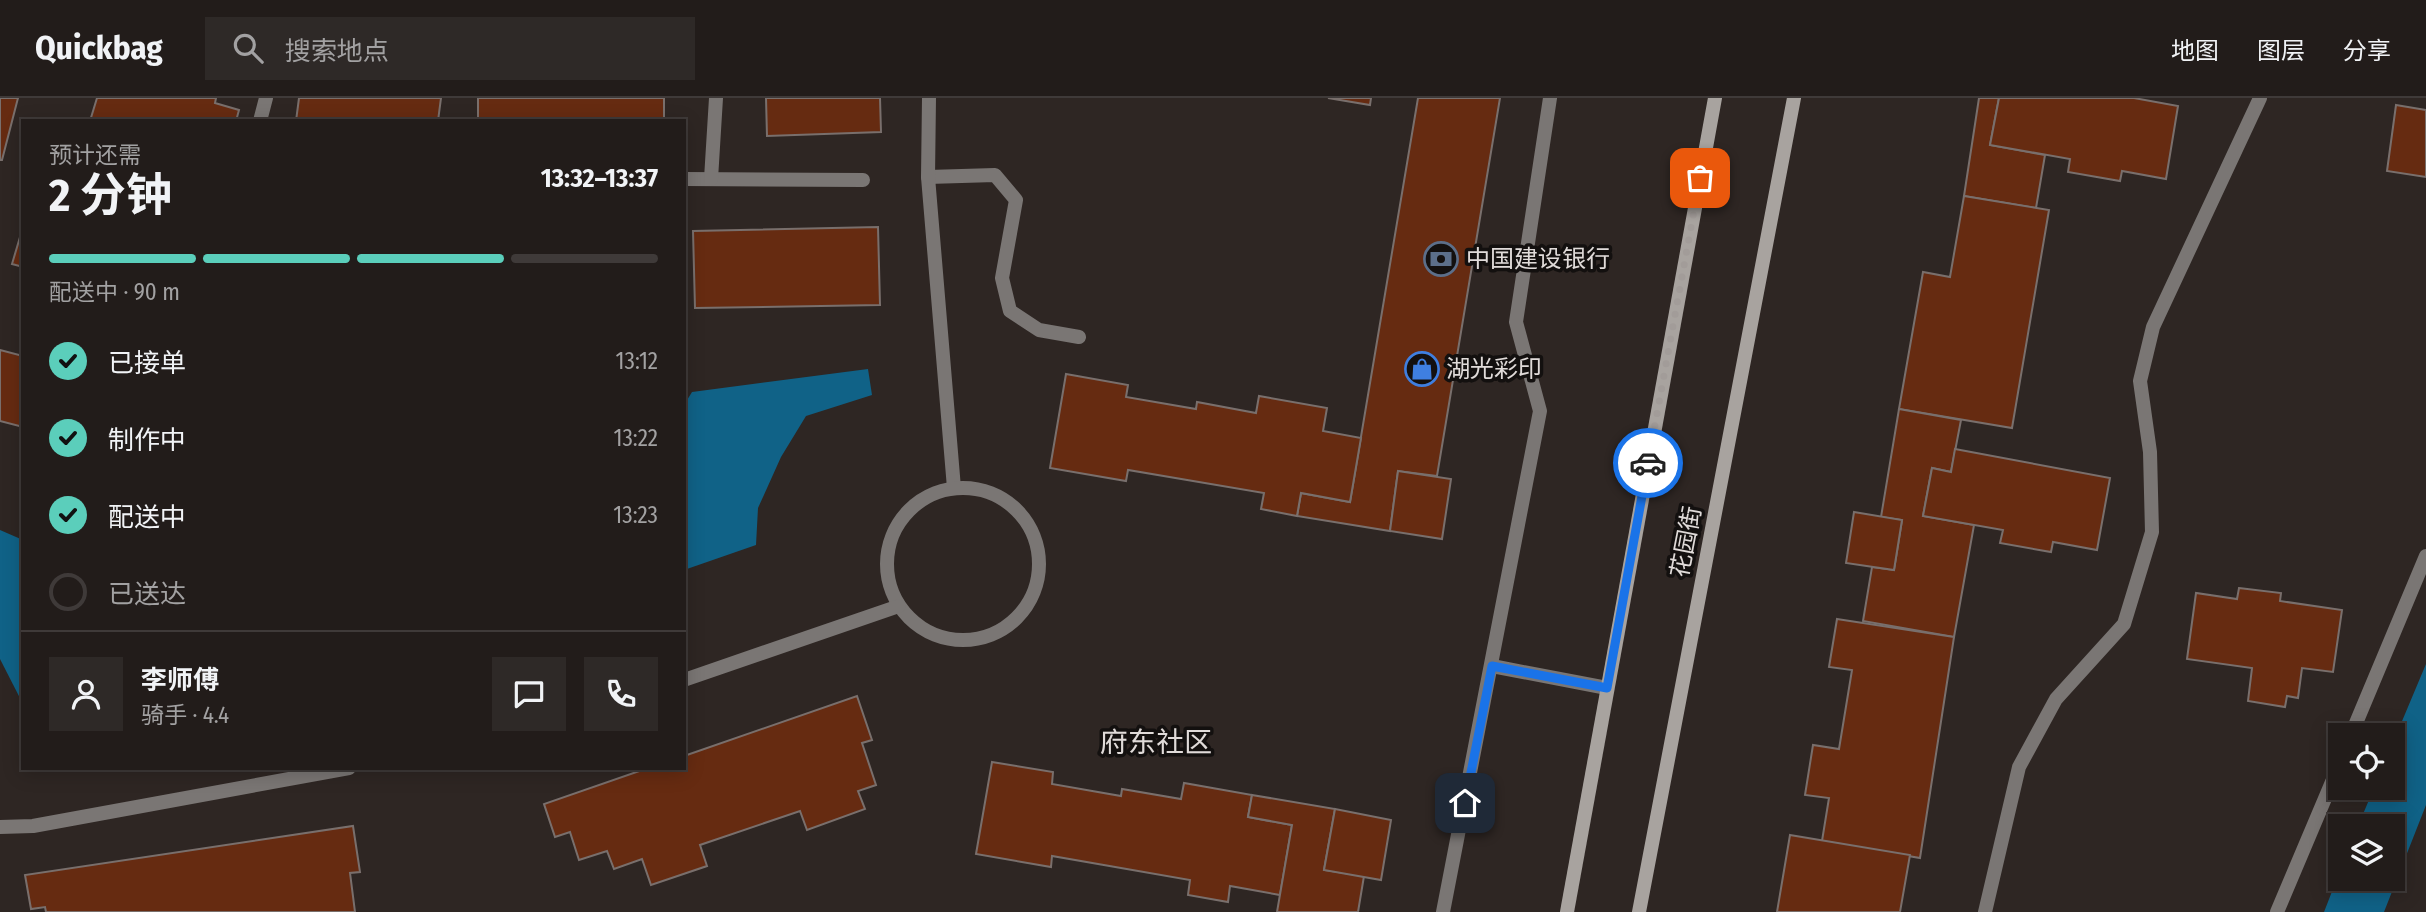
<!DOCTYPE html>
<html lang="zh">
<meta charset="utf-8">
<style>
:root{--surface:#221c1a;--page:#2e2927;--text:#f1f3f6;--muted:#a2a1a2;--line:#3f3a39;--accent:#5bcebb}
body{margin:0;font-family:"Fira Sans Condensed","Noto Sans SC",sans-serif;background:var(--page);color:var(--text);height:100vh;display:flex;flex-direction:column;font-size:26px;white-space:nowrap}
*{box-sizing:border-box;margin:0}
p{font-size:23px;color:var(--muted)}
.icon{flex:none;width:38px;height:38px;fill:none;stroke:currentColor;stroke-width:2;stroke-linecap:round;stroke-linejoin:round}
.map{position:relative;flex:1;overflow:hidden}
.details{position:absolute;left:21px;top:21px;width:665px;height:651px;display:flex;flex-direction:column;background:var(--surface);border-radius:0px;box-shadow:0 4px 18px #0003,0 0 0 2px var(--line)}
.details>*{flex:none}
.fabs{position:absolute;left:2328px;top:625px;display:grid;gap:14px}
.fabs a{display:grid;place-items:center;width:77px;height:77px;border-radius:0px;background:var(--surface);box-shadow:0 4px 18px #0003,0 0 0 2px var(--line);font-size:35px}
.pin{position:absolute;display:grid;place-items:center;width:60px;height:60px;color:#fff;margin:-30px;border-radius:14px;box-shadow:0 4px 10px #0006}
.courier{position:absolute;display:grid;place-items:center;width:70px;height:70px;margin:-35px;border:5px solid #1a73e8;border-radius:50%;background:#fff;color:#222;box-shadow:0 2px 9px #0007}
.headline em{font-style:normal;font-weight:700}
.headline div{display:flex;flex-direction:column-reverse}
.headline{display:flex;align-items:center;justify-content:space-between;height:119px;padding:0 28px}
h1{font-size:46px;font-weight:700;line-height:52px}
.bar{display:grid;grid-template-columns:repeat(4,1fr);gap:10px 7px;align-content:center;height:84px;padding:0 28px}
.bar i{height:9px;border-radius:5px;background:var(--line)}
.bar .current{background:var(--accent)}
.bar p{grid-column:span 4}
.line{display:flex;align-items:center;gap:18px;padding:0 28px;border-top:2px solid var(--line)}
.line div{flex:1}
.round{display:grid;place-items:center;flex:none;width:74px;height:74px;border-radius:0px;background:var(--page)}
ol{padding:0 28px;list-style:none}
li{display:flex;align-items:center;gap:21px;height:77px}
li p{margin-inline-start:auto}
li .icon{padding:7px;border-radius:50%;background:var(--accent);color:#111;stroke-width:4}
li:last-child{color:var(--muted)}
li i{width:38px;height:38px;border:4px solid var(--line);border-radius:50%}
header{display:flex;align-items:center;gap:42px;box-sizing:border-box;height:98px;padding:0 35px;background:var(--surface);border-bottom:2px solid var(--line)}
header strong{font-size:33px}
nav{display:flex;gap:38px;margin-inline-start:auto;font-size:24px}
.search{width:490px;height:63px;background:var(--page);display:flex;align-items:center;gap:18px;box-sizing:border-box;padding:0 24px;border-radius:0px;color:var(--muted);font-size:26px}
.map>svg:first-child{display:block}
</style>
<header>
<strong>Quickbag</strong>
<div class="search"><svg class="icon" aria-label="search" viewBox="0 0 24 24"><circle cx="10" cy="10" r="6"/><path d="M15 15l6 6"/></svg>搜索地点</div>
<nav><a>地图</a><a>图层</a><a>分享</a></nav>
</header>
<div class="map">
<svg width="2426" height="814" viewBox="0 0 2426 814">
<rect width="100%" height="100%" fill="#2e2623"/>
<g fill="#106287">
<path d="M868,271L872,297L806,318L781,359L758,410L756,447L684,472V307L692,294Z"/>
<path d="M0,432L23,442V606L0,561Z"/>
<path d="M2426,566V707L2384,814H2324L2340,773V780H2392V728H2358L2374,690H2392V647Z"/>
</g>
<g fill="#662b11" stroke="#796f6c" stroke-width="2">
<path d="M0,0H18L2,62H0Z"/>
<path d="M97,0H216L215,5L239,12L236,23H90Z"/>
<path d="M299,0H441L438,23H296Z"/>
<rect x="478" y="0" width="186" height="23"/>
<path d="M766,0H880L881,34L767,38Z"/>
<path d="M1328,0H1371L1370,7Z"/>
<path d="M1418,0H1500L1437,378L1398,373L1390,433L1297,418L1301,395L1350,404Z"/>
<path d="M1979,0H1999L1990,47L2045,57L2036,110L1964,98Z"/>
<path d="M1999,0H2134L2178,8L2166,81L2122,73L2120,83L2068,74L2070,61L1990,47Z"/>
<path d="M2396,7L2426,12V79L2387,73Z"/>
<path d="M1964,98L2049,112L2012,330L1899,311L1923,174L1950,179Z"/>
<path d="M23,129V169L12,166Z"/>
<path d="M878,129L880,207L695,210L693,133Z"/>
<path d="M0,252L23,258V329L0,323Z"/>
<path d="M1066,276L1128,287L1126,299L1196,311L1197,304L1256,315L1259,298L1327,310L1323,333L1361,340L1350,404L1301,395L1297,418L1261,411L1264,395L1128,372L1126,383L1050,370Z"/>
<path d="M1899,311L1961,322L1951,374L1932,370L1923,418L1974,427L1954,539L1863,523L1872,469L1894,472L1902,422L1881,419Z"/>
<path d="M1955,351L2110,380L2097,452L2053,444L2051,454L2000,445L2003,432L1923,418L1932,370L1951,374Z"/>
<path d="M1398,373L1451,381L1442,441L1390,433Z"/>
<path d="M1854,414L1902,422L1894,472L1846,465Z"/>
<path d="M2239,490L2281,495L2280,503L2342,512L2333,574L2302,570L2298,600L2287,598L2285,609L2248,603L2252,570L2187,561L2196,495L2237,501Z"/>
<path d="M1837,521L1954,539L1920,760L1822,743L1829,700L1805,697L1813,647L1839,651L1852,572L1829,569Z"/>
<path d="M857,598L872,642L862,645L876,687L858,693L865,711L807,732L800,713L700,747L707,768L651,787L642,761L614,771L607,753L579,762L570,734L555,739L544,706L648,670H684V658Z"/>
<path d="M992,664L1053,674L1052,686L1121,698L1122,691L1181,701L1184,685L1252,697L1248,719L1292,727L1280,797L1230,788L1228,804L1188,797L1190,782L1052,758L1051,769L976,756Z"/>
<path d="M1252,697L1335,711L1324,772L1364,778L1358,814H1277L1292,727L1248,719Z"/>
<path d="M1335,711L1391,722L1381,782L1324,772Z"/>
<path d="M353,728L360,774L350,775L355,814H46L45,809L31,811L25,777Z"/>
<path d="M1790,737L1910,757L1900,814H1777Z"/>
</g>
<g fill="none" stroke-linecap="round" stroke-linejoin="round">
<g stroke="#7a7674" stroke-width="14">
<path d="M260,23L266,0"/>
<path d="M928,79L995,77L1016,102L1002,180L1010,213L1039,232L1079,239"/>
<path d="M684,81L863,82"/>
<path d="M711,81L716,0"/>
<path d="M1492,568L1607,590"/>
<path d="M2351,637L2426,458"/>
<path d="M1443,814L1540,313L1516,224L1550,0"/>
<path d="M1985,814L2019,669L2056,601L2124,526L2152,434L2150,354L2140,283L2153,229L2260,0"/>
<path d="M2277,814L2340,665"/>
</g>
<g stroke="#7a7674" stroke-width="14">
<path d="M929,0L928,79L954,390"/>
<circle cx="963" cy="466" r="76"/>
<path d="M684,582L899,508"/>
<path d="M0,729L33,728L349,670"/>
</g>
<g stroke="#a8a39f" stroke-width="14">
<path d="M1567,814L1715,0"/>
<path d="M1639,814L1794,0"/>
</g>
</g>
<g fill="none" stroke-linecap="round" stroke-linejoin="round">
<path stroke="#a29c99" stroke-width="7" stroke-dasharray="0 12.6" d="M1648,365L1700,80"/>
<path stroke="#1a73e8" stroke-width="9" d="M1465,705L1492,568L1607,590L1648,365"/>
</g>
<defs>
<g id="bank-ring" transform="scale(1.75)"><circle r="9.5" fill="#13100f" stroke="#5c6f8a" stroke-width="1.5"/><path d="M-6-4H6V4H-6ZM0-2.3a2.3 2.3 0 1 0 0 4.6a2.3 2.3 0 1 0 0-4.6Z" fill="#5c6f8a"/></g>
<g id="shop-ring" transform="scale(1.75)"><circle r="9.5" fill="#13100f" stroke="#3f7fe0" stroke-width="1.5"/><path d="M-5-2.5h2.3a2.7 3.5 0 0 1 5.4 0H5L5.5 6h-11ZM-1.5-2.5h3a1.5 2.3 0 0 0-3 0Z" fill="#3f7fe0"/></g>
</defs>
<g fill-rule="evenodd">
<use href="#bank-ring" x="1441" y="161"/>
<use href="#shop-ring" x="1422" y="271"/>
</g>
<g text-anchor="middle" stroke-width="7" stroke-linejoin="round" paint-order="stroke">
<g font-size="24" fill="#e0dbd9" stroke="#13100f" text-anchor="start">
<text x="1466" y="169">中国建设银行</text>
<text x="1446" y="279">湖光彩印</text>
</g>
<g font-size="24" fill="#e0dbd9" stroke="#13100f">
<text transform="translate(1686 444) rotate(-79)" y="8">花园街</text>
</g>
<g font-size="28" fill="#e0dbd9" stroke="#13100f">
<text x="1156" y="654">府东社区</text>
</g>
</g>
</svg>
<div class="fabs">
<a><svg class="icon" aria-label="locate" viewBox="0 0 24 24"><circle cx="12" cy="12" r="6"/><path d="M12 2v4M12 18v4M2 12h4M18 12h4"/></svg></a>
<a><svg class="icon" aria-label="layers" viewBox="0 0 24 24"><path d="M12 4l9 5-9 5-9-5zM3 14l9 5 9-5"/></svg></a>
</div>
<div class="pin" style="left:1700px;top:80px;background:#ea580c"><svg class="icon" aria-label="bag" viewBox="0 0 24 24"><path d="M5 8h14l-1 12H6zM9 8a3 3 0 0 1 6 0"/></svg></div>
<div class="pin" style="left:1465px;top:705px;background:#1f2937"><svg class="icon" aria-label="home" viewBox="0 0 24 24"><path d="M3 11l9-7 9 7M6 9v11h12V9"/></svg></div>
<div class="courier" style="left:1648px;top:365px"><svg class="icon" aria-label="car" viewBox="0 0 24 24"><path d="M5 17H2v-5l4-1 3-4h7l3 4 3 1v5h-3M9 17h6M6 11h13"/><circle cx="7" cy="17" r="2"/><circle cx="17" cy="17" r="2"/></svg></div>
<section class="details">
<div class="headline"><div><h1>2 分钟</h1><p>预计还需</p></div><em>13:32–13:37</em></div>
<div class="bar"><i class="current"></i><i class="current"></i><i class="current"></i><i></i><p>配送中 · 90 m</p></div>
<ol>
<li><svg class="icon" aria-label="check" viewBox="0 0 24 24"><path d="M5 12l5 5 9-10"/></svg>已接单<p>13:12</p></li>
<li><svg class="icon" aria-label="check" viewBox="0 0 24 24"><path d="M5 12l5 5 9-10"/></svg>制作中<p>13:22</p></li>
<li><svg class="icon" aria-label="check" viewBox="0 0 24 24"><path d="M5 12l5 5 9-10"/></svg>配送中<p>13:23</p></li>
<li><i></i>已送达</li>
</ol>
<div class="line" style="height:126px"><a class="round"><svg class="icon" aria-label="person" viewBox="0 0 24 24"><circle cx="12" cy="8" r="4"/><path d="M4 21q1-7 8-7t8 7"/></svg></a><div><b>李师傅</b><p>骑手 · 4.4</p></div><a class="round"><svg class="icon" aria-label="chat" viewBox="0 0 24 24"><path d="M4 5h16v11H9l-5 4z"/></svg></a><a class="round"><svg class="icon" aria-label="phone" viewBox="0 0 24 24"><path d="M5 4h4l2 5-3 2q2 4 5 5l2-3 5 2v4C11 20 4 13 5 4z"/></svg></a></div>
</section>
</div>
